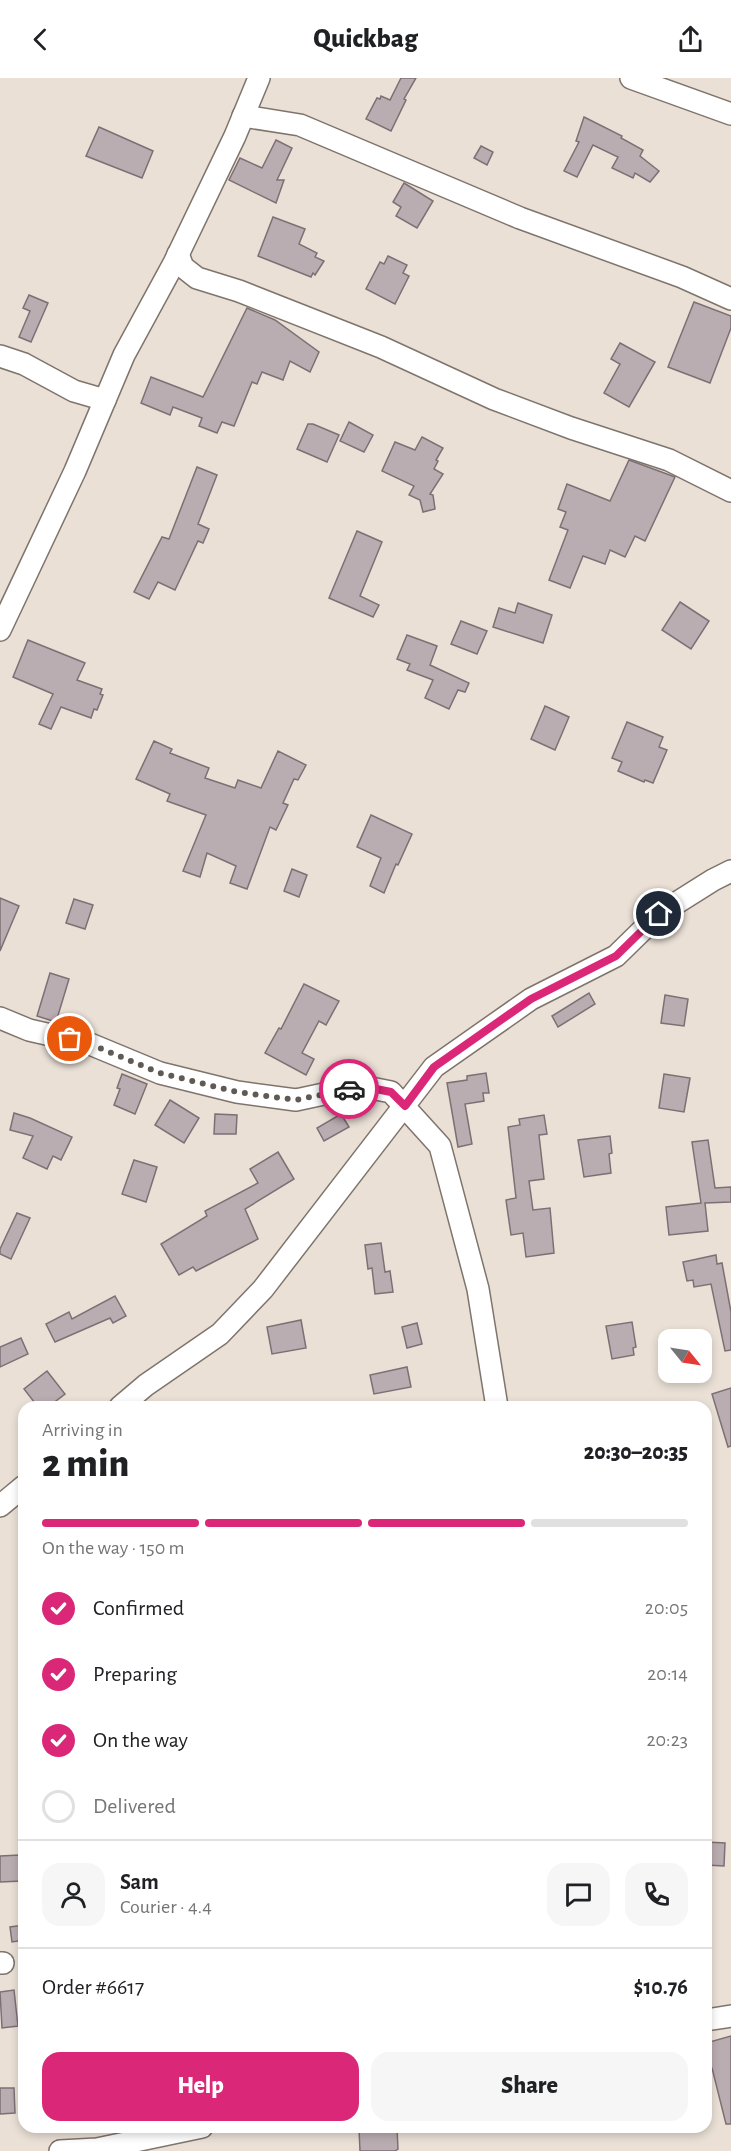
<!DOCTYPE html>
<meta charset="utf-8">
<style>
:root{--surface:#fff;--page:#f6f6f6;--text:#202124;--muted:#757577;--line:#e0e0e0;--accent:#db2777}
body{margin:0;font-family:"Alegreya Sans",sans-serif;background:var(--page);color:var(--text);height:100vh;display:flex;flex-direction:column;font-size:22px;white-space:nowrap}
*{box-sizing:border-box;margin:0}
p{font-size:20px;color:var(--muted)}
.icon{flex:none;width:33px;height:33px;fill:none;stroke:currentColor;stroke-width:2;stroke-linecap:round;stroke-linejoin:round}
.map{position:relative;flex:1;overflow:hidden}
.panel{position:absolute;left:18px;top:1323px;width:694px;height:732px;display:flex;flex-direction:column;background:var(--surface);border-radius:18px;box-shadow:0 3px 9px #0003}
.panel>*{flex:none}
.needle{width:39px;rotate:120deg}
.fabs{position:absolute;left:658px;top:1251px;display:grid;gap:12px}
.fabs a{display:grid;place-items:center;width:54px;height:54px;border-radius:12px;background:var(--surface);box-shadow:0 3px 9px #0003;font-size:30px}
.pin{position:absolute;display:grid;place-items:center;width:51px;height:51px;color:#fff;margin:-26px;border:3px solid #fff;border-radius:50%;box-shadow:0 2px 6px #0007}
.courier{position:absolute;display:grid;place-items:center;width:60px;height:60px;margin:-30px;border:4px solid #db2777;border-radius:50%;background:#fff;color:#222;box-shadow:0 2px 8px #0007}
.overview em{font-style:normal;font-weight:800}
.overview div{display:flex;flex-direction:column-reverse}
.overview{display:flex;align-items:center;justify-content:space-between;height:102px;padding:0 24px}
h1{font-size:39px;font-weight:800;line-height:45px}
.bar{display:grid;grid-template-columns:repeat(4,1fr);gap:9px 6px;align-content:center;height:72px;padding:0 24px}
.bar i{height:8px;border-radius:4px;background:var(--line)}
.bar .active{background:var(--accent)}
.bar p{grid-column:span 4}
.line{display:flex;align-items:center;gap:15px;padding:0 24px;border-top:2px solid var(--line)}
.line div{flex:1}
.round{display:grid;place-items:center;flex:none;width:63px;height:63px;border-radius:18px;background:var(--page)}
ol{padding:0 24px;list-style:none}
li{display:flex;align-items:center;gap:18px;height:66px}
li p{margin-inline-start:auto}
li .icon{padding:6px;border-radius:50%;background:var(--accent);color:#fff;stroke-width:4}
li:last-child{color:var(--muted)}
li i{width:33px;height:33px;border:3px solid var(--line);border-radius:50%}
.cta{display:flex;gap:12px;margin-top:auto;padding:12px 24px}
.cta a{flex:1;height:69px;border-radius:18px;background:var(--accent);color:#fff;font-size:24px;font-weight:800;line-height:69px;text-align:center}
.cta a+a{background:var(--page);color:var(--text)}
header{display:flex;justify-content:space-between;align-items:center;height:78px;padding:0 24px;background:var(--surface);font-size:27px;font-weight:800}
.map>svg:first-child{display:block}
</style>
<header><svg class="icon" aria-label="back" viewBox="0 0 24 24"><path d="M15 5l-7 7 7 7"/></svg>Quickbag<svg class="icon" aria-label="share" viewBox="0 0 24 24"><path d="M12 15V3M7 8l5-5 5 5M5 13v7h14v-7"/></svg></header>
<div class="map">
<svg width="731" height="2073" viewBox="0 0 731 2073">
<rect width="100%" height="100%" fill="#eae0d6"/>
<g fill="#baadb2" stroke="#7d7075" stroke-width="1.5">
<path d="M401,0H416L404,21L406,22L391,53L366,41L377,20L380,21L381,18L390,22Z"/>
<path d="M584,39L622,58L621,60L643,72L640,78L659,93L650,104L635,95L633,100L612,90L618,79L593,67L577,99L564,93L579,64L576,63Z"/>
<path d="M99,49L153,73L142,100L86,78Z"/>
<path d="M276,62L292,70L277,102H284L276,125L229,102L240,80L262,90Z"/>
<path d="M481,68L493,74L487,87L474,80Z"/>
<path d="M404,105L433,123L417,150L396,138L401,129L393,124Z"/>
<path d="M273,139L305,151L299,166L317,175L315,179L324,183L315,197L313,195L311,199L258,178Z"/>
<path d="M388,178L407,187L403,195L409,198L395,226L366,211L380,184L384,186Z"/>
<path d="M29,217L48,225L31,264L19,259L30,233L23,230Z"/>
<path d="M694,224L731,238V250L710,305L668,289Z"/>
<path d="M247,230L275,242L319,274L310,294L290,283L283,302L262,294L257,306L252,304L234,348L222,344L217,355L199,348L202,340L173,329L170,337L141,325L151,299L203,319Z"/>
<path d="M620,265L655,284L629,329L604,315L620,286L611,281Z"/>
<path d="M349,344L373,357L364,374L340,363Z"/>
<path d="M308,346H313L339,357L327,384L297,371Z"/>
<path d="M422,359L443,370L436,382L438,383L434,391L443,396L430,416L433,417L435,431L423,434L420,422L409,417L414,408L382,393L395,364L415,372Z"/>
<path d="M629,382L675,399L645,463L635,458L625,479L610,472L605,486L583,478L570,510L549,502L568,452L560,449L566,434L558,431L567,406L610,423Z"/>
<path d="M197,389L217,397L198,446L209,451L203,465L198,463L175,512L158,504L149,521L134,514L162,459L169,461Z"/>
<path d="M357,453L382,464L360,518L379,527L373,539L329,520Z"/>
<path d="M680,524L709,543L691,571L662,552Z"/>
<path d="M518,525L552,537L543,565L493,549L499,530L515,535Z"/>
<path d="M461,543L487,553L477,576L451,566Z"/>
<path d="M407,557L437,568L430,587L469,605L465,614L458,612L449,631L425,620L433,602L407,592L410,586L397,581Z"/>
<path d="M28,562L85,585L77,602L102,611L100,616L103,617L97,632L94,631L91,640L61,629L51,651L39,646L53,616L13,599Z"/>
<path d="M545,628L569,639L555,672L531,661Z"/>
<path d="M627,644L663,659L659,669L667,672L653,705L645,702L644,704L618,693L622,684L612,680Z"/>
<path d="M154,663L172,671L170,675L209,690L205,700L235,710L238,702L261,710L278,673L306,687L298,702L294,701L283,725L288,727L276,752L270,749L247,811L230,805L236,788L207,775L200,799L183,793L206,737L167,723L170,716L136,701Z"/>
<path d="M371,737L412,756L398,787L396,786L384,815L370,808L381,780L357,769Z"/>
<path d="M292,791L307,797L299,819L284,813Z"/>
<path d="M0,820L19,828L0,873Z"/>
<path d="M74,821L93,827L85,851L66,845Z"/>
<path d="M50,895L69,901L56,944L37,938Z"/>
<path d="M304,906L339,923L326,947L319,943L302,975L314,981L306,997L265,975L279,950L281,951Z"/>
<path d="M589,915L595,926L558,949L552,938Z"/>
<path d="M665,917L688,921L684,948L661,945Z"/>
<path d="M486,995L489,1015H483L484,1023L465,1026L472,1066L458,1069L447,1005L467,1002V998Z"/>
<path d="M122,996L147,1006L135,1036L114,1027L120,1011L117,1010Z"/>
<path d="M664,996L690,1000L684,1034L659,1030Z"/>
<path d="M170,1022L199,1040L184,1065L155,1047Z"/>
<path d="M14,1035L30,1040L72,1059L61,1082L53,1078L47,1091L23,1080L33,1058L10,1052Z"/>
<path d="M215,1036L237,1037L236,1056H214Z"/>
<path d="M341,1036L349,1049L324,1063L317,1050Z"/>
<path d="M544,1037L547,1056L539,1057L544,1101L529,1103L533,1132L550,1130L554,1175L526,1179L523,1155L511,1157L506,1122L516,1120L508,1049L520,1047L519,1041Z"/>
<path d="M610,1058L612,1075L609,1076L611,1095L584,1099L578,1062Z"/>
<path d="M708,1062L715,1110L731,1109V1124L705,1125L708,1153L669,1157L666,1129L701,1125L692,1064Z"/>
<path d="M278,1074L294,1101L245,1131L258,1161L196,1193L193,1189L179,1197L161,1166L207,1138L205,1133L258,1105L250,1091Z"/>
<path d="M134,1082L157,1089L146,1124L122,1116Z"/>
<path d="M17,1135L30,1140L11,1181L0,1176V1171Z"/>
<path d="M381,1165L385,1194L390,1193L393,1214L375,1216L372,1190L368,1191L365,1167Z"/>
<path d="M716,1177L717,1186L722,1185L731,1234V1272L725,1273L711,1206L694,1209L693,1202L687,1203L683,1184Z"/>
<path d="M115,1218L126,1238L113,1245L110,1240L55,1264L46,1246L69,1234L72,1241Z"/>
<path d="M301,1242L306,1270L272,1276L267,1249Z"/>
<path d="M632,1244L636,1269L633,1270L634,1277L612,1281L606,1248Z"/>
<path d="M417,1245L422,1266L407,1270L402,1249Z"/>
<path d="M21,1260L28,1276L0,1289V1269Z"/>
<path d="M407,1289L411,1309L374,1316L370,1297Z"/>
<path d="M47,1293L65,1316L48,1329H38L24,1311Z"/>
<path d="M731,1310V1368L728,1369L712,1316Z"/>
<path d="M706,1764L725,1765L724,1788L706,1787Z"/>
<path d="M20,1777L22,1803L0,1804V1778Z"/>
<path d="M24,1847V1862L12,1864L10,1849Z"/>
<path d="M14,1912L18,1948L2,1950L0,1914Z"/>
<path d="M731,1958V2046H726L712,1990L706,1991V1965Z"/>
<path d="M0,2010H14L15,2035L0,2036Z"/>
<path d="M397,2050L398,2071L395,2073H360L359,2051Z"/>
</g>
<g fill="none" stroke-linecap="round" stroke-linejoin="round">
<g stroke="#7e746c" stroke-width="24">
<g id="minor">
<path d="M631,0L731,36"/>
<path d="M243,38L300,47L520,140L682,199L731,221"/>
<path d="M178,176L183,189L197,200L239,213L381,269L494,321L571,350L669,382L731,413"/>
<path d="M0,278L24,286L74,313L105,322"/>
<path d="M0,552L75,393L124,277L174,185L235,58L259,0"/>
<path d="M0,940L29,952L90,966L160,995L237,1014L296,1022L361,1008L391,1014L440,1068L478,1211L497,1329"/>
<path d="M120,1329L146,1307L220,1256L263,1211L434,989L531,921L616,878L659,836L713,802L731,793"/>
<path d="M0,1428L24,1408"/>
<path d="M0,1885H3"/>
<path d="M706,1942L731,1938"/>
<path d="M60,2073L97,2071L202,2049"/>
</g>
</g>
<use href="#minor" stroke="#fff" stroke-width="21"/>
</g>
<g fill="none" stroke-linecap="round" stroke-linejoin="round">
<path stroke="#605a55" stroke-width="6" stroke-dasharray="0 10.8" d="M70,961L90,966L160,995L237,1014L296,1022L349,1011"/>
<path stroke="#db2777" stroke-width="8" d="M349,1011L361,1008L391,1014L405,1028L434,989L531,921L616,878L659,836"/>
</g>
</svg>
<div class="fabs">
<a><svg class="needle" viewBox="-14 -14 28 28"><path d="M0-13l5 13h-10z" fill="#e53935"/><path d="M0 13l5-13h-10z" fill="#757577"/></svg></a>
</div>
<div class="pin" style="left:70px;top:961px;background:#ea580c"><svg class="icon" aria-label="bag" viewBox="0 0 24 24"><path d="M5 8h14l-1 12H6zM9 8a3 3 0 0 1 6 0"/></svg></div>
<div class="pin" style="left:659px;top:836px;background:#1f2937"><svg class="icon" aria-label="home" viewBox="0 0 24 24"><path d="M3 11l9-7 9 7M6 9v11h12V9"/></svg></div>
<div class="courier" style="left:349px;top:1011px"><svg class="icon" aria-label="car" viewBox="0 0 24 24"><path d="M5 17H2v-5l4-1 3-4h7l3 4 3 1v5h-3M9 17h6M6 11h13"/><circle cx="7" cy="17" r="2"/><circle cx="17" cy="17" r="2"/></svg></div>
<section class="panel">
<div class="overview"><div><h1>2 min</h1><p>Arriving in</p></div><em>20:30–20:35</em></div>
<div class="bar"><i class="active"></i><i class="active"></i><i class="active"></i><i></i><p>On the way · 150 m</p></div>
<ol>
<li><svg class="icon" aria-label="check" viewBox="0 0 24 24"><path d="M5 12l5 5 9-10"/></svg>Confirmed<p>20:05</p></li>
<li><svg class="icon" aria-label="check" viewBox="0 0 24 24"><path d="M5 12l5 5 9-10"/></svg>Preparing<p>20:14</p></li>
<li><svg class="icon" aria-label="check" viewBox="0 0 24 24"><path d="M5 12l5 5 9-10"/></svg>On the way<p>20:23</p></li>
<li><i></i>Delivered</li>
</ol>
<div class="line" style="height:108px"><a class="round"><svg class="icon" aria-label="person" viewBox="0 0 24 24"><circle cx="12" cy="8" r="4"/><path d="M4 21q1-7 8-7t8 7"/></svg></a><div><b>Sam</b><p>Courier · 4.4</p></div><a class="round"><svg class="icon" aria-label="chat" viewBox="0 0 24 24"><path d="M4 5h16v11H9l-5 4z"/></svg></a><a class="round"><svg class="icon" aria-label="phone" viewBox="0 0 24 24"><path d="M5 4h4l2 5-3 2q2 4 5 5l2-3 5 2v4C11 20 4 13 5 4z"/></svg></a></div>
<div class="line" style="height:78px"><div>Order #6617</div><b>$10.76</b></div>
<div class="cta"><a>Help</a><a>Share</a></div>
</section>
</div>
